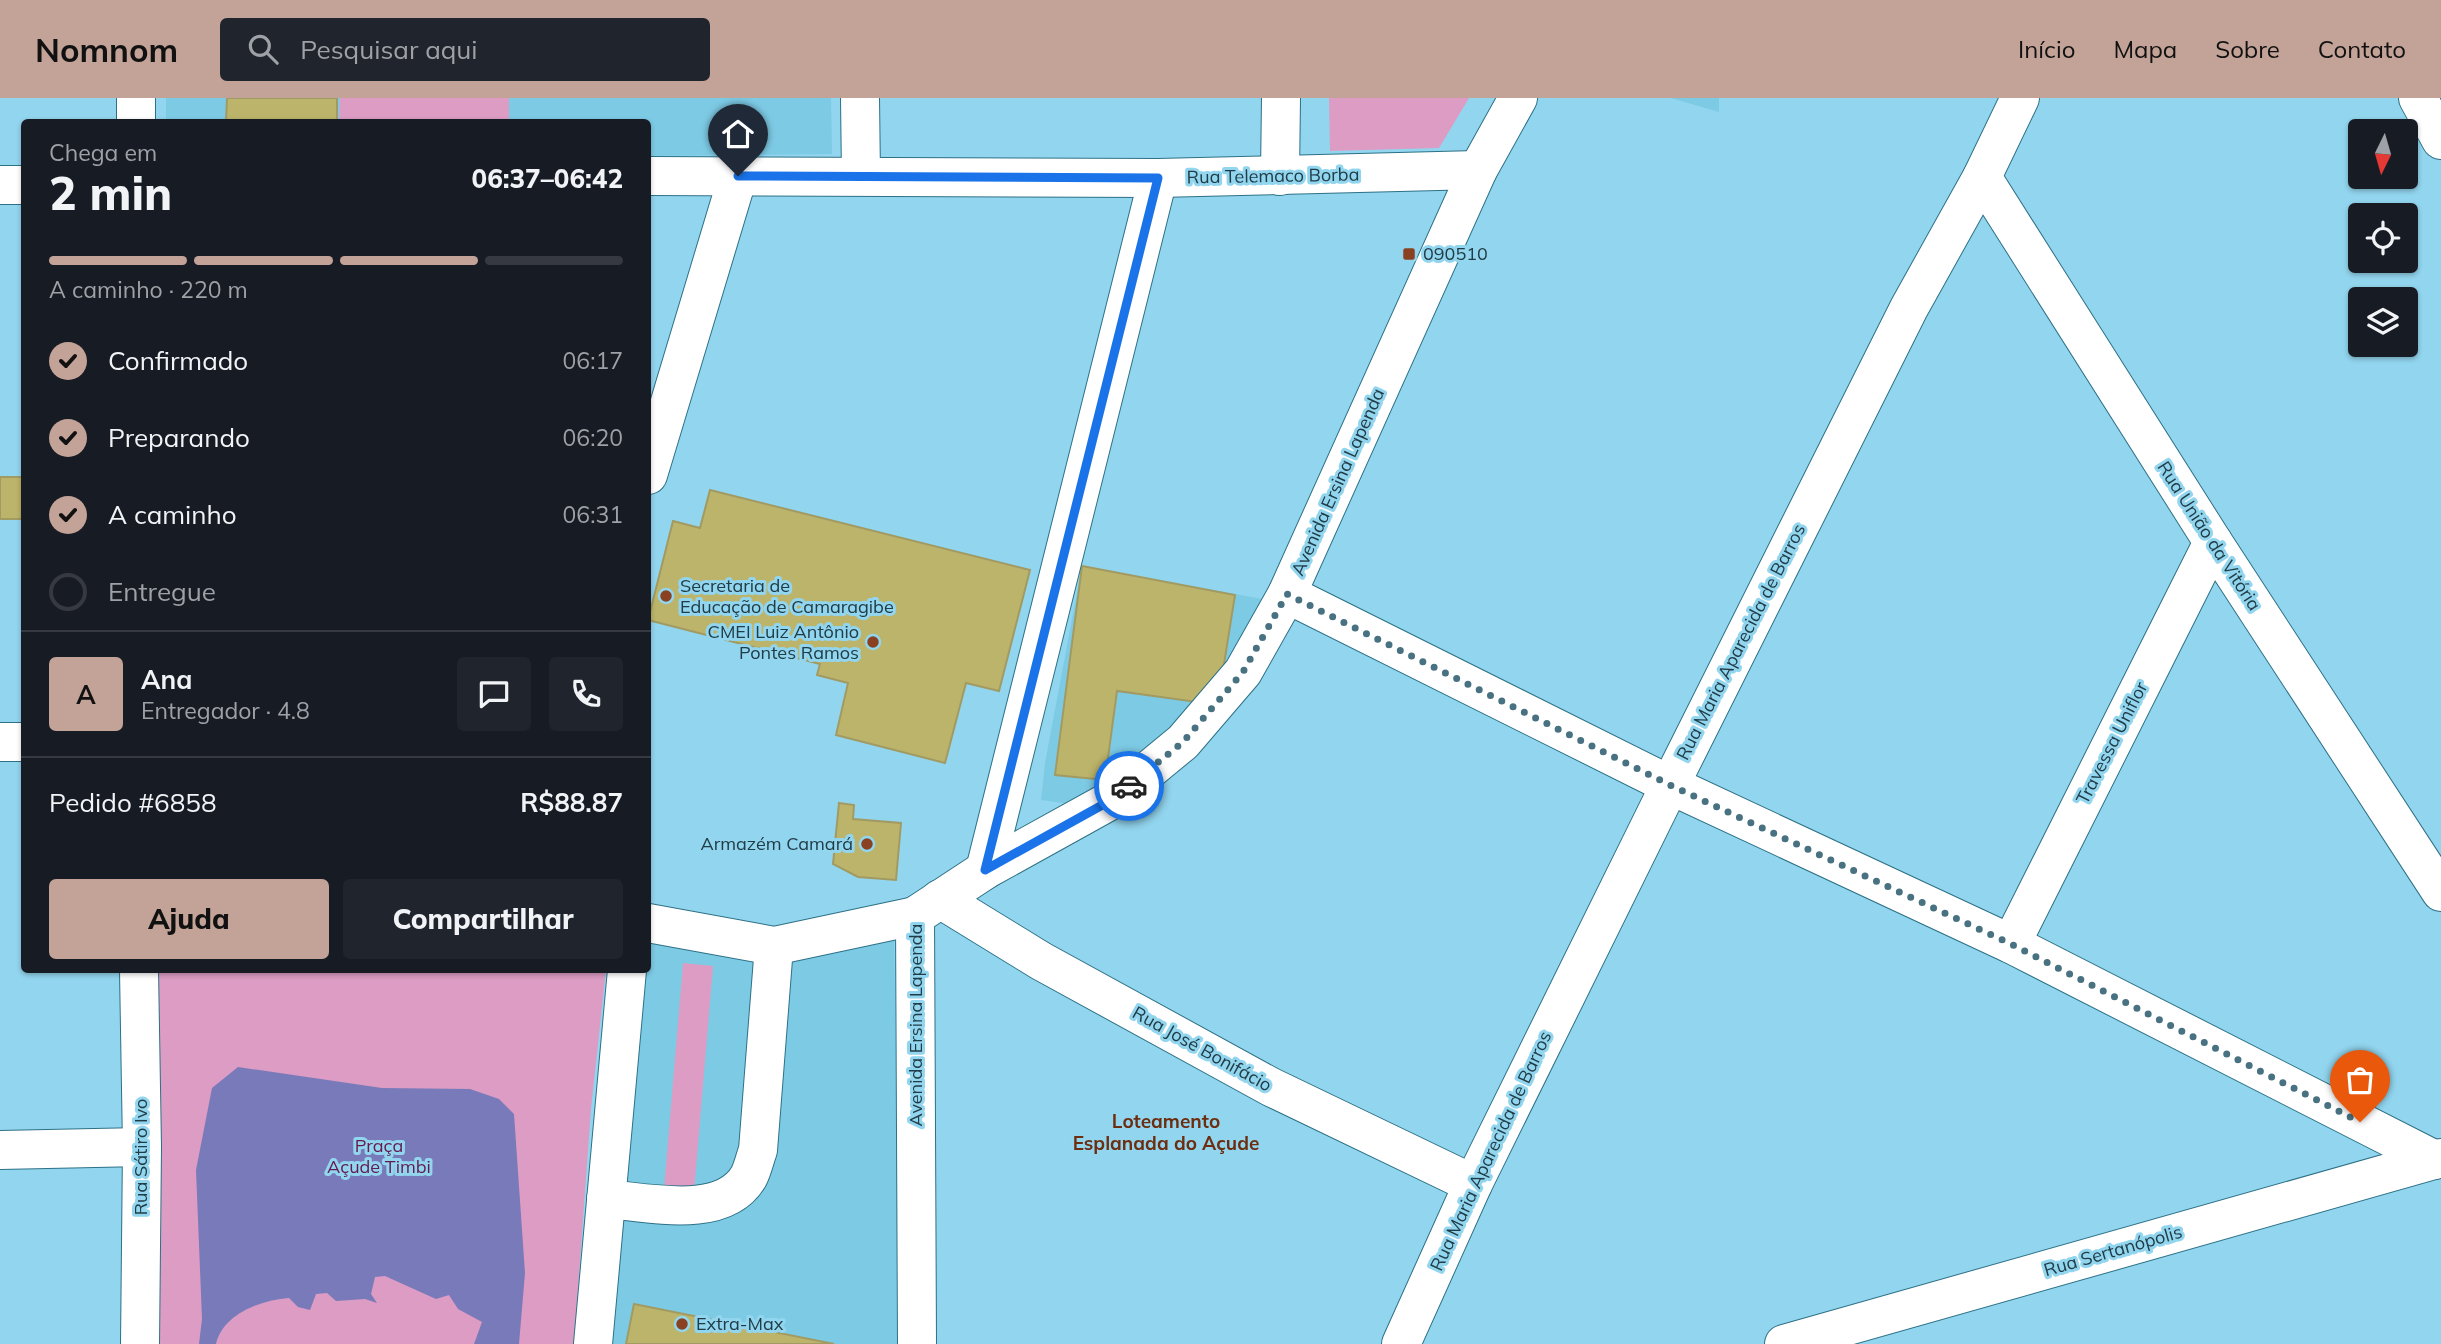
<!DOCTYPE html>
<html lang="pt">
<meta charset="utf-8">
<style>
:root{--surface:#171b24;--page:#20242c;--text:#f1f3f6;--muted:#9ea1a6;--line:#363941;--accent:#c3a397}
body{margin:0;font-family:Mulish,sans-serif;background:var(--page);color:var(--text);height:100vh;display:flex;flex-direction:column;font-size:26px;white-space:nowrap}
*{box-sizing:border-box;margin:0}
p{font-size:23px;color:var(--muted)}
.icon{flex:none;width:38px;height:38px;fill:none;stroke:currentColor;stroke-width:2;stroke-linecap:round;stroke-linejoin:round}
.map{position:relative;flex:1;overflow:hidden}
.panel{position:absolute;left:21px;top:21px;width:630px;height:854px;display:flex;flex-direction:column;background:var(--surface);border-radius:7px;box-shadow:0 2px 5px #0004}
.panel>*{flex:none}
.needle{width:46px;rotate:185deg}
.controls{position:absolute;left:2348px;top:21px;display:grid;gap:14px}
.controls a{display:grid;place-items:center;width:70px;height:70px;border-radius:7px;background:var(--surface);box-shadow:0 2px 5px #0004;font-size:35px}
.pin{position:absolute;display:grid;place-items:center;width:60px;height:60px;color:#fff;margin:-72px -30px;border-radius:50% 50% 50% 0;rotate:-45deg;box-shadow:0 0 7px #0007}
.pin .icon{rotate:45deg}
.courier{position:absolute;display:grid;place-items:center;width:70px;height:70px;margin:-35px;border:5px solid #1a73e8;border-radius:50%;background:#fff;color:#222;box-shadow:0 2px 9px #0007}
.overview em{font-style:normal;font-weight:800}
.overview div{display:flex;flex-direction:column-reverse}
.overview{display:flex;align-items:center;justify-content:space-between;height:119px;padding:0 28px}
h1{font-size:46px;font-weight:800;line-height:52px}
.bar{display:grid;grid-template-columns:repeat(4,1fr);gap:10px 7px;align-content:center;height:84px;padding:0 28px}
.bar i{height:9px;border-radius:5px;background:var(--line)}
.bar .selected{background:var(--accent)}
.bar p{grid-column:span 4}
.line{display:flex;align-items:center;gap:18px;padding:0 28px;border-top:2px solid var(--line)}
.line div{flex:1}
.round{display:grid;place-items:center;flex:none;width:74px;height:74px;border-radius:7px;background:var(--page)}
ol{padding:0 28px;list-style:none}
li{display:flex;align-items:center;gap:21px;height:77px}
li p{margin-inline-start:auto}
li .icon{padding:7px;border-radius:50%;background:var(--accent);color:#111;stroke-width:4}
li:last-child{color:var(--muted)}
li i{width:38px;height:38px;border:4px solid var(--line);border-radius:50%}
.button{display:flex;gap:14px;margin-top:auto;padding:14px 28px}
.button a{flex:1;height:80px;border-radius:7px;background:var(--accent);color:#111;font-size:28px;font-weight:800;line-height:80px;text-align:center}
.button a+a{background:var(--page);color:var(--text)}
header{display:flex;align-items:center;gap:42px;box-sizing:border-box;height:98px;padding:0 35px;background:var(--accent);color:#111}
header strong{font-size:33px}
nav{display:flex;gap:38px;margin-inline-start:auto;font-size:24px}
.search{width:490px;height:63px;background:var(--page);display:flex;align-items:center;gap:18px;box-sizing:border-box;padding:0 24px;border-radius:7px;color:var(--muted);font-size:26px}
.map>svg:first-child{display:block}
</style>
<header>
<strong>Nomnom</strong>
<div class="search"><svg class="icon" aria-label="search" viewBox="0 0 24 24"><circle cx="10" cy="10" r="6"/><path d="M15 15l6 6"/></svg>Pesquisar aqui</div>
<nav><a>Início</a><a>Mapa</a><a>Sobre</a><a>Contato</a></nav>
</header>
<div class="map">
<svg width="2441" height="1246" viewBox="0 0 2441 1246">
<rect width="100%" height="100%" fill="#92d5ee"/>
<g fill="#7dcae5">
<path d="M166,0H831L832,56L648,58V24H166Z"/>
<path d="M1671,0H1719V14Z"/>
<path d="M1082,468L1268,502L1184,629L1078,707L1041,702L1045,665Z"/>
<path d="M648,838L894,840L900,1246H610L644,872H648Z"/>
</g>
<g fill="#dc9cc3">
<path d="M340,0H509V24H339Z"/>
<path d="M1329,0H1469L1439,50L1330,53Z"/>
<path d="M683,865L713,868L694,1094L664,1091Z"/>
<path d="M152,872H606L591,1011L574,1246H154Z"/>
</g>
<path fill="#797ab9" d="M238,969L382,990L470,991L499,1001L514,1016L525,1175L519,1246H474L482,1224L458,1211L449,1197L436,1201L385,1178L375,1179L371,1196L377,1205L365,1201L336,1203L327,1195L316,1196L310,1212L298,1209L289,1200C261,1202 223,1216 216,1246H199L202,1221L196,1072L212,990Z"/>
<g fill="#bdb46b" stroke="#a19b63" stroke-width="2">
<path d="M227,0H337V24H226Z"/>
<rect x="0" y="379" width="24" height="42"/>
<path d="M710,392L1030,472L999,593L966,585L945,665L836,637L848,585L817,577L820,566L648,522L673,423L700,430Z"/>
<path d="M1082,468L1235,497L1221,585L1204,605L1117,593L1105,682L1055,677Z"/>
<path d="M839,705L854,707L853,721L901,725L896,782L858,779L833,766Z"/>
<path d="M634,1206L834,1246H626Z"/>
</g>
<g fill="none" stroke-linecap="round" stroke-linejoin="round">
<g stroke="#2d7187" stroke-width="40">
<g id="minor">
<path d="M136,0V24"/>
<path d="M860,0L861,78"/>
<path d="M2418,0L2441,42"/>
<path d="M648,78L1158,80L1478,72"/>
<path d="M1280,78L1281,0"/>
<path d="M1982,79L2213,444L2441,794"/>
<path d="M0,87H24"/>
<path d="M648,377L738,78"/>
<path d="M1287,496L1670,687L2011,846L2435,1062"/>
<path d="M0,644H24"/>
<path d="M985,772L1158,80"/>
<path d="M940,801L1041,863L1271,989L1473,1086"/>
<path d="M648,825L774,848L915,818"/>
<path d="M2011,846L2213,444"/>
<path d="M139,872L142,1049L140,1246"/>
<path d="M0,1052L142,1049"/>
<path d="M606,1101C647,1104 724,1123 749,1078C753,1070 755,1060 758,1052L774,848"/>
<path d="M593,1246L627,872"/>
<path d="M917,1246L915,818L985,772L1115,700L1183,644L1243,574L1287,496L1478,72L1518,0"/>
<path d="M1401,1246L1473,1086L1670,687L1909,210L1982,79L2020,0"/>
<path d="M1784,1246L2441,1060"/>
</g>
</g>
<use href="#minor" stroke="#fff" stroke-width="38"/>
</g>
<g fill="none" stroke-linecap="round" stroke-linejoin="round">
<path stroke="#487281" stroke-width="7" stroke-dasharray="0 12.6" d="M1129,688L1183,644L1243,574L1287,496L1670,687L2011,846L2360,1024"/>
<path stroke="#1a73e8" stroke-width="9" d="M738,78L1158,80L985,772L1115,700L1129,688"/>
</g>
<g fill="#8a4122" stroke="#92d5ee" stroke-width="2.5">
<rect x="1402" y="149" width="14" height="14" rx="3.5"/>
<circle cx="666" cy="498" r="7"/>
<circle cx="873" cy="544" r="7"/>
<circle cx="867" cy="746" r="7"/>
<circle cx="682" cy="1226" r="7"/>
</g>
<g text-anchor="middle" stroke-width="6" stroke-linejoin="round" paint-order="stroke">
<g font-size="18" fill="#203c46" stroke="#92d5ee">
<text transform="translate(1273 78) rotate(-1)" y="6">Rua Telemaco Borba</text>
<text transform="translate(1338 384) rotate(-66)" y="6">Avenida Ersina Lapenda</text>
<text transform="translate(2209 438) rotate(57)" y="6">Rua União da Vitória</text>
<text transform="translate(1741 544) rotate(-63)" y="6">Rua Maria Aparecida de Barros</text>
<text transform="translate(2112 645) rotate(-63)" y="6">Travessa Uniflor</text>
<text transform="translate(916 927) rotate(-90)" y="6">Avenida Ersina Lapenda</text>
<text transform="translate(1202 951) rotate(29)" y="6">Rua José Bonifácio</text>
<text transform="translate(1491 1053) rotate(-65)" y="6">Rua Maria Aparecida de Barros</text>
<text transform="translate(141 1059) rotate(-90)" y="6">Rua Sátiro Ivo</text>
<text transform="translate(2113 1153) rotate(-16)" y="6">Rua Sertanópolis</text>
</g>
<g font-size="18" fill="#203c46" stroke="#92d5ee" text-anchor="start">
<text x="1423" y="162">090510</text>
<text x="680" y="494">Secretaria de<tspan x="680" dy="21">Educação de Camaragibe</tspan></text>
<text x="859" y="540" text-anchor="end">CMEI Luiz Antônio<tspan x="859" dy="21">Pontes Ramos</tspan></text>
<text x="853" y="752" text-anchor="end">Armazém Camará</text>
<text x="696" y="1232">Extra-Max</text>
</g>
<g font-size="18" fill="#66194f" stroke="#92d5ee">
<text x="379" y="1054">Praça<tspan x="379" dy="21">Açude Timbi</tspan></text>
</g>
<g font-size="19" font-weight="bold" fill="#6d2d0f" stroke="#92d5ee">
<text x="1166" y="1030">Loteamento<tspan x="1166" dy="22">Esplanada do Açude</tspan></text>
</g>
</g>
</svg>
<div class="controls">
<a><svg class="needle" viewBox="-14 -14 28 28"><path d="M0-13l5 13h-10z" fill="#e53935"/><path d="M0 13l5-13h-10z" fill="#9ea1a6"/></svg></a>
<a><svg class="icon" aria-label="locate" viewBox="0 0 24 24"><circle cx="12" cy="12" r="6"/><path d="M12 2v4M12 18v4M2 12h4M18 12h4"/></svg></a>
<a><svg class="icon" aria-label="layers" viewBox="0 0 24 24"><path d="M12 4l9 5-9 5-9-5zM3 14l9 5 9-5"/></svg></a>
</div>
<div class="pin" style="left:2360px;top:1024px;background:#ea580c"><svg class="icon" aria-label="bag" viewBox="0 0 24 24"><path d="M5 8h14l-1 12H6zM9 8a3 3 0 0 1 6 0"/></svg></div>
<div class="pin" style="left:738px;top:78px;background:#1f2937"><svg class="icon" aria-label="home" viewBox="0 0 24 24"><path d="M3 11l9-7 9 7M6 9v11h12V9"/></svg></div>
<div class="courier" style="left:1129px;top:688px"><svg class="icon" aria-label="car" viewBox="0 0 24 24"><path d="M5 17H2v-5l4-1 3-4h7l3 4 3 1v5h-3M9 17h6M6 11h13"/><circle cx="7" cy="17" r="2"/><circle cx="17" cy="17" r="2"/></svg></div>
<section class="panel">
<div class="overview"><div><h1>2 min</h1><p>Chega em</p></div><em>06:37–06:42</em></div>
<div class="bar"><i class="selected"></i><i class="selected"></i><i class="selected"></i><i></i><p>A caminho · 220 m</p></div>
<ol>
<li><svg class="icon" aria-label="check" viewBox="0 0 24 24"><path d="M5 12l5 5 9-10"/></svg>Confirmado<p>06:17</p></li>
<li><svg class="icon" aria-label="check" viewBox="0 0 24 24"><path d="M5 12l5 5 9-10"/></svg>Preparando<p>06:20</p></li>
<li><svg class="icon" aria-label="check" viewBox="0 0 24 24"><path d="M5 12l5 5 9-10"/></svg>A caminho<p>06:31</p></li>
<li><i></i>Entregue</li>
</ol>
<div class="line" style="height:126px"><b class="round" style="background:var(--accent);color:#111">A</b><div><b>Ana</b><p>Entregador · 4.8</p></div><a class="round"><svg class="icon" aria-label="chat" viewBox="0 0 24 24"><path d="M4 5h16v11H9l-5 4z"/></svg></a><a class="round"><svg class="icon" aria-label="phone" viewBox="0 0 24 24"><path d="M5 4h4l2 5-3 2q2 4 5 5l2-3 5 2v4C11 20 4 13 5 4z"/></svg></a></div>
<div class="line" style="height:91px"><div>Pedido #6858</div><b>R$88.87</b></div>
<div class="button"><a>Ajuda</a><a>Compartilhar</a></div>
</section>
</div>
